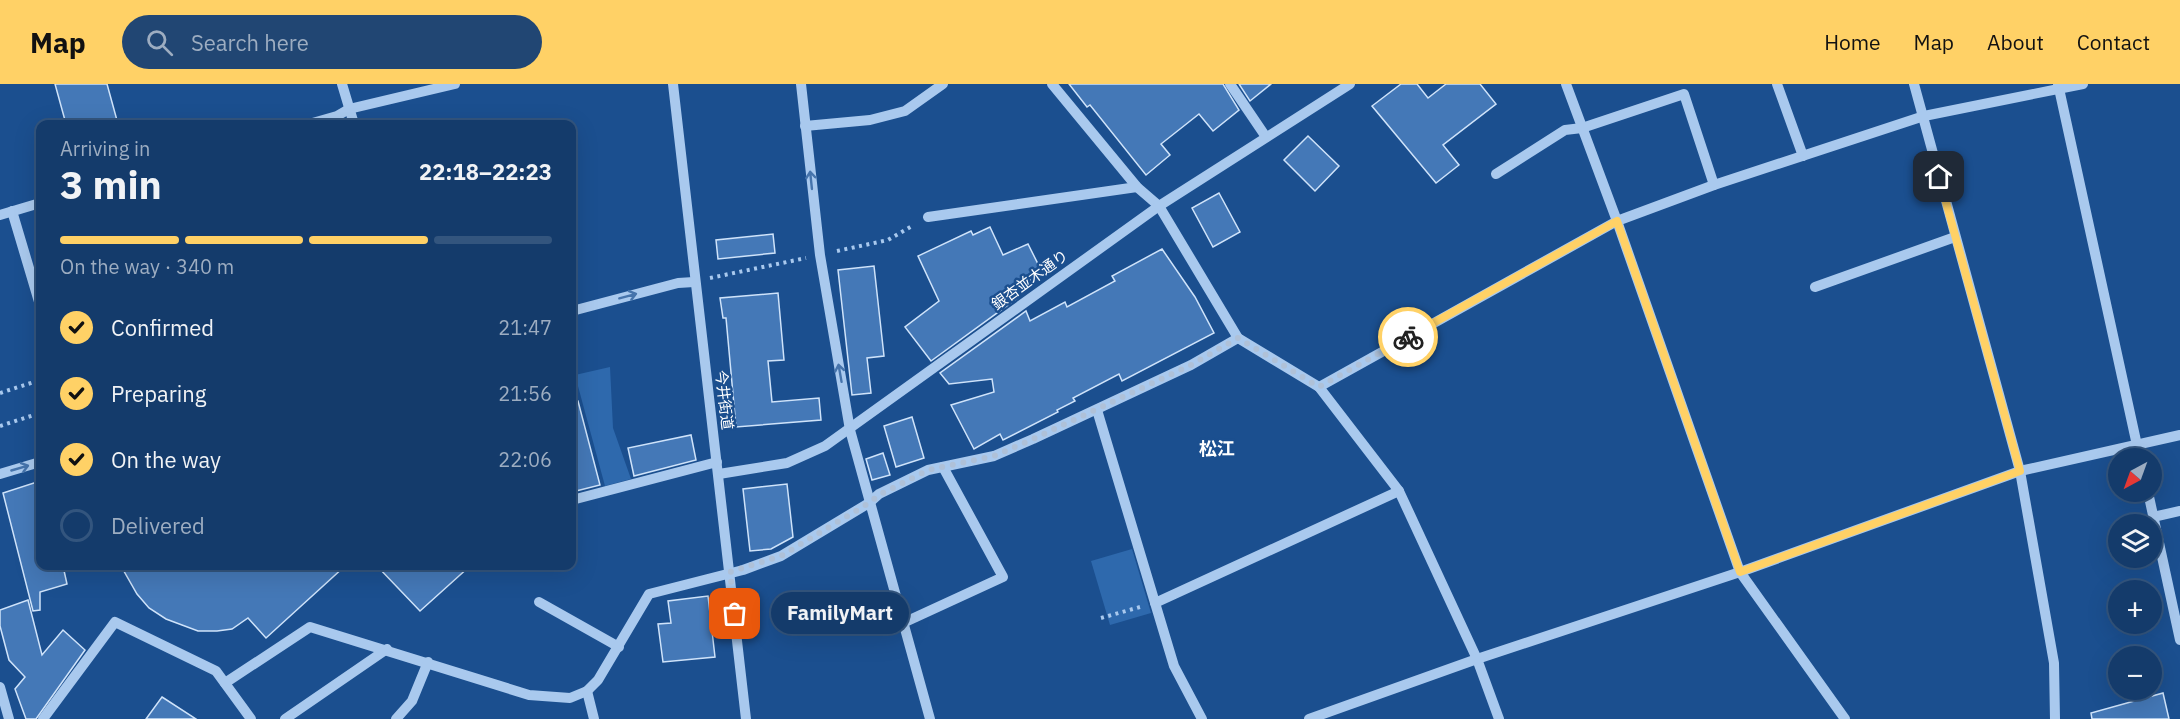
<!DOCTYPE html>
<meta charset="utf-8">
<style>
:root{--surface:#143b6b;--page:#214673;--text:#f1f3f6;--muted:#9dadc1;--line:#33557e;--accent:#ffd166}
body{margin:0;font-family:"IBM Plex Sans","Noto Sans JP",sans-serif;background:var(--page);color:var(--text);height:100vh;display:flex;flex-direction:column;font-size:22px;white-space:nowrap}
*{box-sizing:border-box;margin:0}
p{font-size:20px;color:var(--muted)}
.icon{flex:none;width:33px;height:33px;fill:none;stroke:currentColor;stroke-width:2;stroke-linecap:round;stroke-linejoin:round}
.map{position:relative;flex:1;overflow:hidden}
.drawer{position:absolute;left:36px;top:36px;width:540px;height:450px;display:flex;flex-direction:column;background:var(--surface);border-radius:12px;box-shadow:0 6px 24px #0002,0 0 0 2px var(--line)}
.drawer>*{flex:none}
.needle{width:39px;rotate:221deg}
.buttons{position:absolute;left:2108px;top:364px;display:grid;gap:12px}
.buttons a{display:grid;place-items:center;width:54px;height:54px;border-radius:50%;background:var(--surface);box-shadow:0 6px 24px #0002,0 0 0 2px var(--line);font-size:30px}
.pin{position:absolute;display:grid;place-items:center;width:51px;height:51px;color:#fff;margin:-26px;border-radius:12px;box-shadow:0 3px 9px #0006}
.courier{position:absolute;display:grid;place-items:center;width:60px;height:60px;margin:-30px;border:4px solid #ffd166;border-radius:50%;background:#fff;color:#222;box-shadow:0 2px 8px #0007}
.bubble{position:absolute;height:42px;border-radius:21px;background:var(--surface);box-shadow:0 6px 24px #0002,0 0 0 2px var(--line);font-size:20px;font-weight:800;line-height:42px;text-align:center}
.head em{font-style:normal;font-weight:800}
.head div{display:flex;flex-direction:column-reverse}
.head{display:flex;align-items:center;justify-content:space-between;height:102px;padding:0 24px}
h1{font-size:39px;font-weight:800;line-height:45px}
.bar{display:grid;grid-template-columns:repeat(4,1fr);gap:9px 6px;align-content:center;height:72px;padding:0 24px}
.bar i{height:8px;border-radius:4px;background:var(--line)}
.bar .selected{background:var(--accent)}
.bar p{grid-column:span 4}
ol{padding:0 24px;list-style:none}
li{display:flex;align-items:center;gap:18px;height:66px}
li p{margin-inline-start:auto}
li .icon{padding:6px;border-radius:50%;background:var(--accent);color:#111;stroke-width:4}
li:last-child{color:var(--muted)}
li i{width:33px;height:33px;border:3px solid var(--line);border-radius:50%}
header{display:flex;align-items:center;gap:36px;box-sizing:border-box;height:84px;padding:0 30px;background:var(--accent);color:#111}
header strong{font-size:28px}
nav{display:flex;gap:33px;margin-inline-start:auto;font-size:21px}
.search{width:420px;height:54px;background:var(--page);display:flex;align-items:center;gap:15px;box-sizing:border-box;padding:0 21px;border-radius:33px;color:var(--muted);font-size:22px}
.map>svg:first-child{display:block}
</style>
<header>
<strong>Map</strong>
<div class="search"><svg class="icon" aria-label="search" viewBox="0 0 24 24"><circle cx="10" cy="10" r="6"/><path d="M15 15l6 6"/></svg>Search here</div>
<nav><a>Home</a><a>Map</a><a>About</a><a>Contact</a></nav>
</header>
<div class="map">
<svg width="2180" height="635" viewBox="0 0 2180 635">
<rect width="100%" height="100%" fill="#1b4f8f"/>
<g fill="#2e69ad">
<path d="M610,283L613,344L631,395L605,402L575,291Z"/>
<path d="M1132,465L1151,529L1110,541L1091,477Z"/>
</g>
<g fill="#4478b7" stroke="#cfe3fa" stroke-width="1.5">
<path d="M55,0H107L118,40H66Z"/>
<path d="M1069,0H1223L1239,26L1213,47L1199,30L1161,60L1170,71L1146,91L1090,21L1087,23Z"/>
<path d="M1239,0H1271L1250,17Z"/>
<path d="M1401,0H1417L1428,14L1446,0H1480L1496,20L1443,61L1459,81L1436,99L1372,22Z"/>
<path d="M1308,52L1339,82L1315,107L1284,76Z"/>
<path d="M1219,109L1240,148L1213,163L1192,124Z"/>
<path d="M990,143L1003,171L1028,160L1043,190L1015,203L1019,213L931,277L905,243L939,217L918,172L971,147L973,151Z"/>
<path d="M773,150L775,169L718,175L716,156Z"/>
<path d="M1162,165L1195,213L1214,249L1122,297L1119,290L1073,314L1075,317L1057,326L1058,328L1003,356L1000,350L974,365L951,321L994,308L992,295L949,300L940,289L1026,227L1030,237L1065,218L1067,223L1115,197L1112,192Z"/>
<path d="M874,182L884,272L867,274L871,309L852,311L838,186Z"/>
<path d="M778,209L784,276L768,277L772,318L819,314L821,336L736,343L726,234H723L720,214Z"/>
<path d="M572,317H578L600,401L572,408Z"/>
<path d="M912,333L924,374L896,383L884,342Z"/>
<path d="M691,351L696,376L634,392L628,364Z"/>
<path d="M883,369L890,391L872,396L866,375Z"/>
<path d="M40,397V482H63L67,500L40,508V526L33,527L3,409Z"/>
<path d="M787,400L793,453L771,465L750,467L743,405Z"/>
<path d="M121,482H345L266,554L248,534L232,545L217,547H198L166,535L149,524L137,510Z"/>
<path d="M377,482H470L420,527Z"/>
<path d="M708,512L715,573L663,578L658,540L671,539L668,517Z"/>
<path d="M28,516L42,571L63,546L85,566L36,635H26L15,605L25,593L9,576L0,542V526Z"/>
<path d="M2163,609L2169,635H2092L2091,629Z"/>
<path d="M162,613L196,635H146Z"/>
</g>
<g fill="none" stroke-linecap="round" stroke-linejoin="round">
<g stroke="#a9c9ee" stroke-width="4" stroke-dasharray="3 4.5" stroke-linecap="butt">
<path d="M837,167L888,156L914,141"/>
<path d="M710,194L806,174"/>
<path d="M0,309L34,298"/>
<path d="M0,342L40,329"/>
<path d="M1101,534L1140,523"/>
</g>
<g stroke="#a9c9ee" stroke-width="10">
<path d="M342,0L354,40"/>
<path d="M673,0L746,635"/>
<path d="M801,0L820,171L850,346L930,635"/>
<path d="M1052,0L1137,103L1159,122L1238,254L1319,303L1399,407L1477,575L1499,635"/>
<path d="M1230,0L1266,53"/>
<path d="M1566,0L1617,137L1740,488L1845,635"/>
<path d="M1777,0L1803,72"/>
<path d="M1914,0L2020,387L2054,579L2055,635"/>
<path d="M2058,0L2140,375"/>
<path d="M309,40L337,32L349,25L455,0"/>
<path d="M805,42L870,36L905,27L943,0"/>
<path d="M1496,90L1565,46L1582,44L1684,10L1714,101"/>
<path d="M12,127L40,221"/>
<path d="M0,131L40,119"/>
<path d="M928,133L1137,103"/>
<path d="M1815,203L1955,153"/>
<path d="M572,227L678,199L694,198"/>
<path d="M1319,303L1617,137L1714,101L1924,32L2083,0"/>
<path d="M1097,326L1174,582L1202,635"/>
<path d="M0,390L40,378"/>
<path d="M719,390L787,379L825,362L1159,122L1350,0"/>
<path d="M2148,408L2180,556"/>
<path d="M572,416L717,378"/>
<path d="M2153,433L2180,427"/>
<path d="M539,518L619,563"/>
<path d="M1155,519L1399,407"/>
<path d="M903,539L1003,493L943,383"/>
<path d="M225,599L310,543L529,611L570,614L587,607L598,596L649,510L743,486L781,472L869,419L879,410L928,386L994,372L1033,355L1191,281L1238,254"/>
<path d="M0,603L9,635"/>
<path d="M587,607L594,635"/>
<path d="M43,635L115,538L216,587L251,635"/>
<path d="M285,635L387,565"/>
<path d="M396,635L412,617L428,578"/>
<path d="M1309,635L1477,575L1740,488L2020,387L2180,351"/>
</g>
</g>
<defs><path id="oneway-shaft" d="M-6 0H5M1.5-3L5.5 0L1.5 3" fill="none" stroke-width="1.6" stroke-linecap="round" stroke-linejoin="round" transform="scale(1.5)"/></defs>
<g stroke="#4674ac">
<use href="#oneway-shaft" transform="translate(811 96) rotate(-96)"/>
<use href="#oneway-shaft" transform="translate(628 212) rotate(-15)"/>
<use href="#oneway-shaft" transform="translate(840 289) rotate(-100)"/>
<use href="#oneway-shaft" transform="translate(20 384) rotate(-16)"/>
</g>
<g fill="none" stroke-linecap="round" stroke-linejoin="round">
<path stroke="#afc1d8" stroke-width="6" stroke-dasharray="0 10.8" d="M735,530L730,488L781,472L869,419L879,411L928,386L994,372L1033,355L1191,281L1238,254L1319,303L1408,253"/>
<path stroke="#ffd166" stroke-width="8" d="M1408,253L1617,137L1740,488L2020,387L1939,93"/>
</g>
<g text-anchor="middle" stroke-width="5" stroke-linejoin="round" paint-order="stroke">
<g font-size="15" fill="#fff" stroke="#1b4f8f">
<text transform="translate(1030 196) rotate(-36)" y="5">銀杏並木通り</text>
<text transform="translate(724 316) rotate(83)" y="5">今井街道</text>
</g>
<g font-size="18" font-weight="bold" fill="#fff" stroke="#1b4f8f">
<text x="1217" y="371">松江</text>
</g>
</g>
</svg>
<div class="buttons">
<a><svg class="needle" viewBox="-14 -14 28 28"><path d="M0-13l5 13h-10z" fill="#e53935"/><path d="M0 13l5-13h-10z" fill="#9dadc1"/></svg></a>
<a><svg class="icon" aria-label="layers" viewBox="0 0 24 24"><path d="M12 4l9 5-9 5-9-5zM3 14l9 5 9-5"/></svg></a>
<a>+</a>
<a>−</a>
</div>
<div class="pin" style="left:735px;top:530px;background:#ea580c"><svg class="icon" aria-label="bag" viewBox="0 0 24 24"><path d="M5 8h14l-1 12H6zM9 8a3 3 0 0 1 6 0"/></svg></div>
<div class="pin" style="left:1939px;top:93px;background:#1f2937"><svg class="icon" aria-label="home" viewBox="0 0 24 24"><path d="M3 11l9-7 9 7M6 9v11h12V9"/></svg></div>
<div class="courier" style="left:1408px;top:253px"><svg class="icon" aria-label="bike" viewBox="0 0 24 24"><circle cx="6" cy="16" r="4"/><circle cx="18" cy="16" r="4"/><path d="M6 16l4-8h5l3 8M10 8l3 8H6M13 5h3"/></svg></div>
<div class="bubble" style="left:771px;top:508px;width:138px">FamilyMart</div>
<section class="drawer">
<div class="head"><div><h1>3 min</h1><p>Arriving in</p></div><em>22:18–22:23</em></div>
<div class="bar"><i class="selected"></i><i class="selected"></i><i class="selected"></i><i></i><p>On the way · 340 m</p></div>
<ol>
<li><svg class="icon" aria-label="check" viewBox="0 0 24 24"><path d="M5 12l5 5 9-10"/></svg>Confirmed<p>21:47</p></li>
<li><svg class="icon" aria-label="check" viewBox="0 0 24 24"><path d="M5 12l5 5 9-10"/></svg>Preparing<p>21:56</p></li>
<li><svg class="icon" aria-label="check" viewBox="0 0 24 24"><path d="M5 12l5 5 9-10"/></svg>On the way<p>22:06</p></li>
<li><i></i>Delivered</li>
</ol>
</section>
</div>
